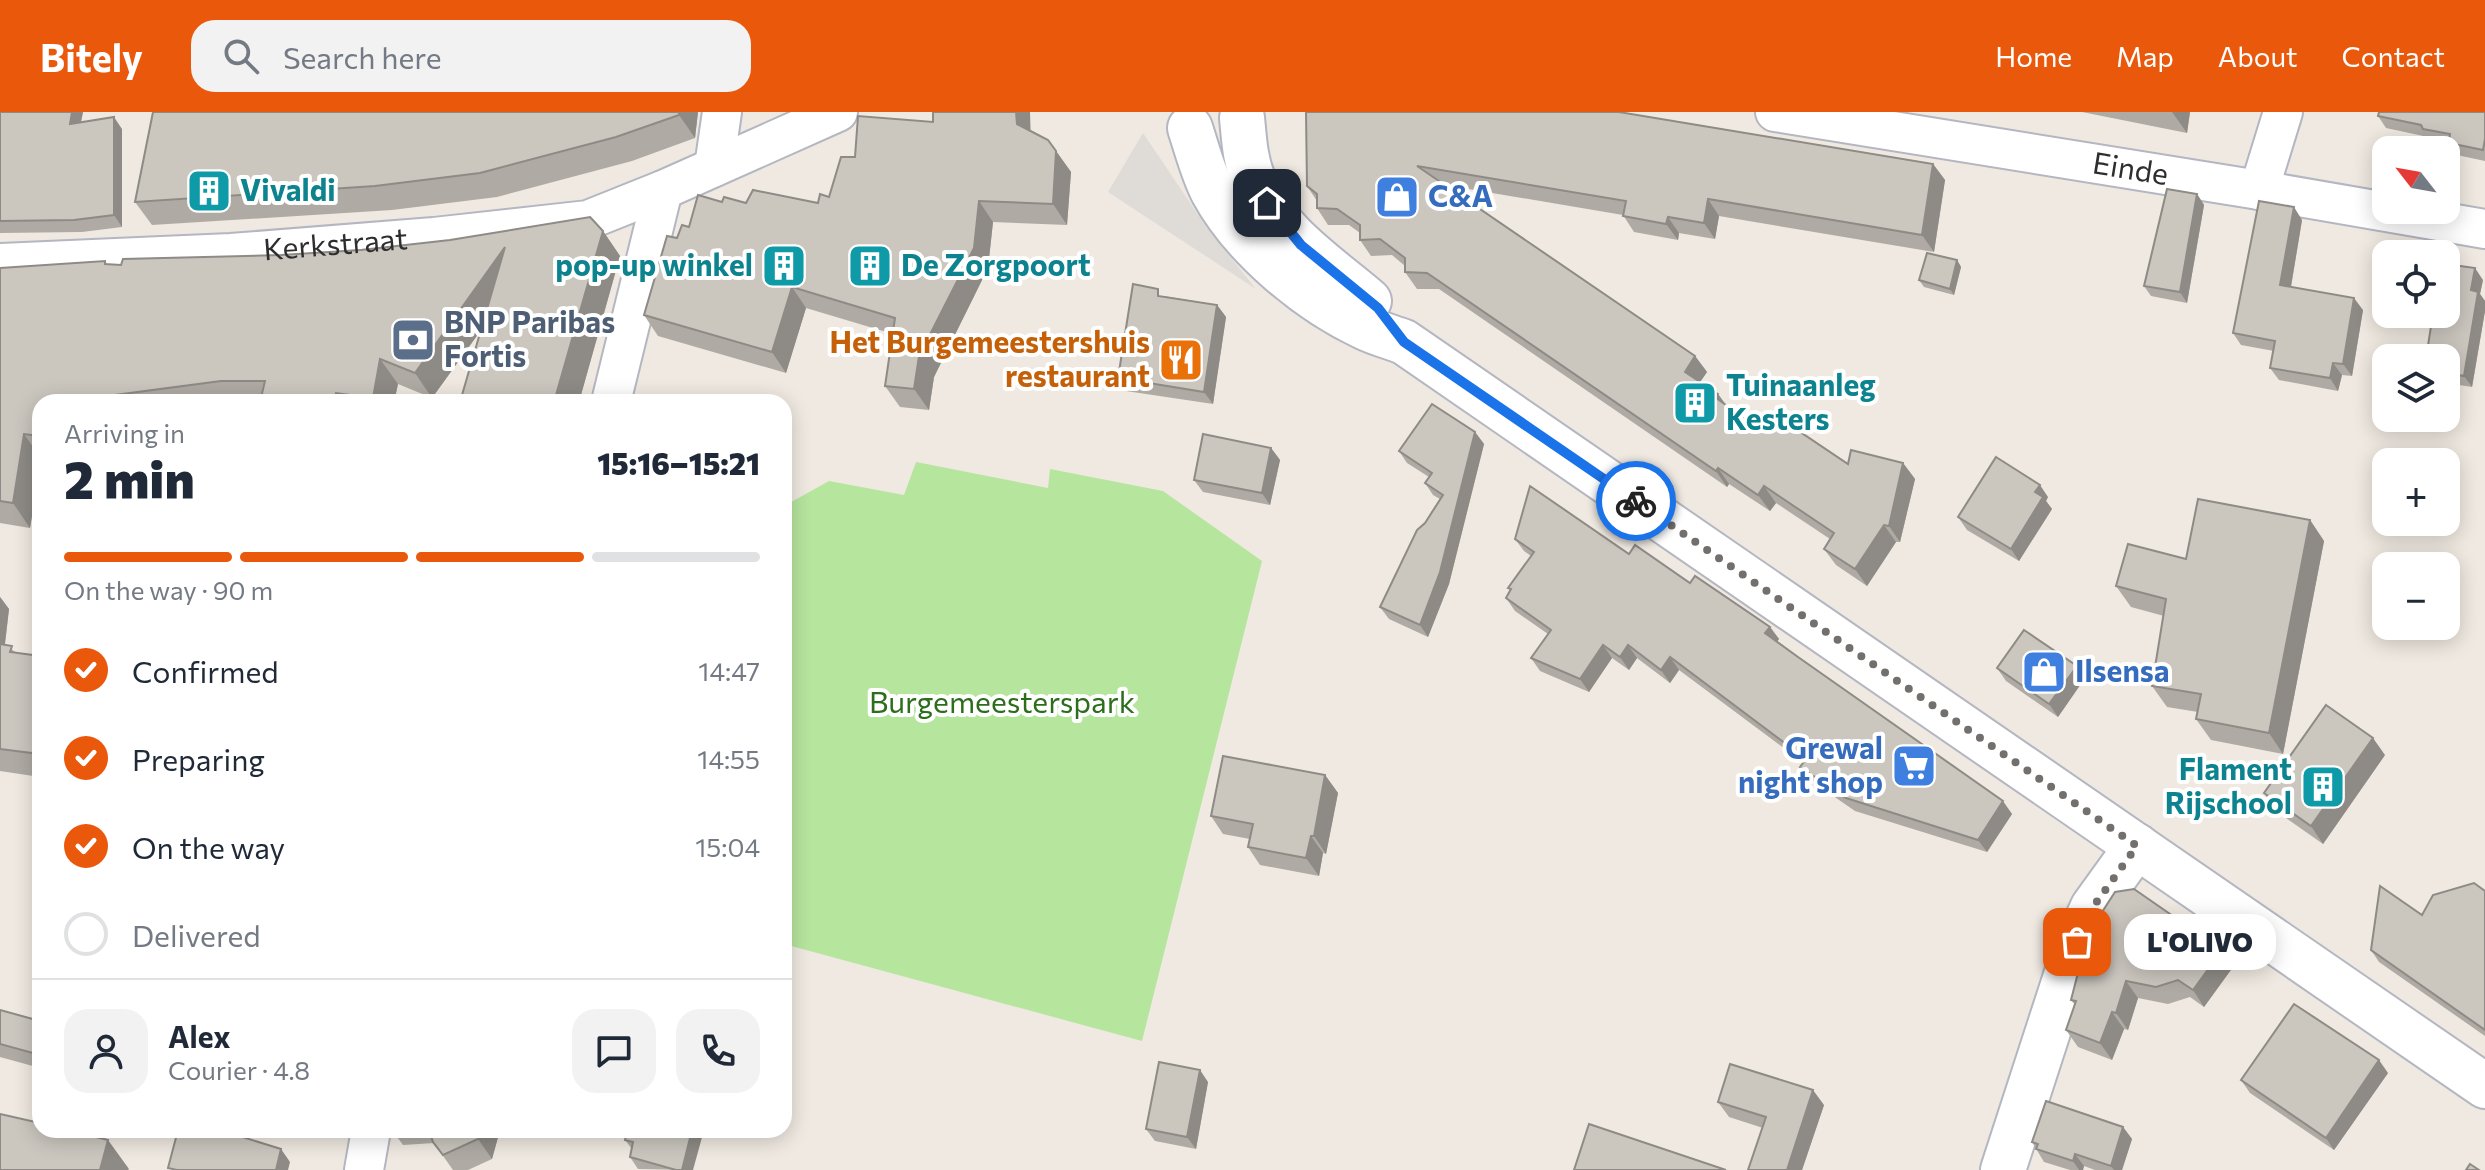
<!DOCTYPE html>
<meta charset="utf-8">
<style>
:root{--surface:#fff;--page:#f2f2f3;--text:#1f2937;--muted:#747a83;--line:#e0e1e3;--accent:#ea580c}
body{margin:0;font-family:Commissioner,sans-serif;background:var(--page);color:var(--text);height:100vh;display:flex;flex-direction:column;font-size:30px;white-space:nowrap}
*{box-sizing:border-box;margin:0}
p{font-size:26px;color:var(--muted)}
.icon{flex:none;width:44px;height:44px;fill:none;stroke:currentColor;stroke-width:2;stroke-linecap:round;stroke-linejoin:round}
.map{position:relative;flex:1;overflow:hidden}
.drawer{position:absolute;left:32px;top:282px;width:760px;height:744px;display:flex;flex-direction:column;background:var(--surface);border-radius:24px;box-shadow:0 4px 20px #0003}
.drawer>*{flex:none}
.needle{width:52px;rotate:301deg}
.tools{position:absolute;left:2372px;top:24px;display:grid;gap:16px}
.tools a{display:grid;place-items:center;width:88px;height:88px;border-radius:16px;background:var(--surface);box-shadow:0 4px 20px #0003;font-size:40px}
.pin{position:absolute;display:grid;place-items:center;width:68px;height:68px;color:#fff;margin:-34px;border-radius:16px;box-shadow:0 4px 12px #0006}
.courier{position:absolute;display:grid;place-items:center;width:80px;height:80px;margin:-40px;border:6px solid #1a73e8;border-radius:50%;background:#fff;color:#222;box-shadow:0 2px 10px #0007}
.bubble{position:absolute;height:56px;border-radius:24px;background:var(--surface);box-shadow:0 4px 20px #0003;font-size:26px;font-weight:800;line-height:56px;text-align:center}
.headline em{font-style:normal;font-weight:800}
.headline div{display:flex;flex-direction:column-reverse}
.headline{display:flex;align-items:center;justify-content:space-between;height:136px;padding:0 32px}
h1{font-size:52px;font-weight:800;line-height:60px}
.bar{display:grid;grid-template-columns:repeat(4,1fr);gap:12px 8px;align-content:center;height:96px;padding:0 32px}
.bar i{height:10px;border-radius:6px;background:var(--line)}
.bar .active{background:var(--accent)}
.bar p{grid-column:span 4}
.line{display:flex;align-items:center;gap:20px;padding:0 32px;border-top:2px solid var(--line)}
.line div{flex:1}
.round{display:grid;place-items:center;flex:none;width:84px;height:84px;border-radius:24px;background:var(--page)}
ol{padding:0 32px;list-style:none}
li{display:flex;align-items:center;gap:24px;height:88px}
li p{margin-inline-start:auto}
li .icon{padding:8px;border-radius:50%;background:var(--accent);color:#fff;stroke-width:4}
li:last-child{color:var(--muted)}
li i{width:44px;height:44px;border:4px solid var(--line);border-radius:50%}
header{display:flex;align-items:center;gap:48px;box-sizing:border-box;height:112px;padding:0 40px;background:var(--accent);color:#fff}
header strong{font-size:38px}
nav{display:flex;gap:44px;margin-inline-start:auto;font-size:28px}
.search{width:560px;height:72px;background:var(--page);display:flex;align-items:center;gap:20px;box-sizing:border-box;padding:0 28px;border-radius:24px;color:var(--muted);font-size:30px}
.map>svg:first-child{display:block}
</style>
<header>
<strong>Bitely</strong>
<div class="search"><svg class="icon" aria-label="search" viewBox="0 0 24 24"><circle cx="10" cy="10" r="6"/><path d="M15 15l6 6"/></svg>Search here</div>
<nav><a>Home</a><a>Map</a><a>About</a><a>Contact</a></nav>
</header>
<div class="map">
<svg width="2485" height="1058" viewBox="0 0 2485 1058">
<rect width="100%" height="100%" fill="#efe9e1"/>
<path fill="#b6e59e" d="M916,350L1048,376L1050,357L1163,379L1262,449L1142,929L784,832V394L829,369L904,383Z"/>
<path fill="#dfdcd8" d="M1143,21L1207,116L1256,177L1108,80Z"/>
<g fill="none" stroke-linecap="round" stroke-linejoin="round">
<g stroke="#b4b7c1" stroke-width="42">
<g id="street">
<path id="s1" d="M1775,0L2259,78L2485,117"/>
<path d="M714,55L722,0"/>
<path d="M2259,78L2283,0"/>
<path id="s2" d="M0,151L231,141L434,125L588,108L663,78L838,0"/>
<path d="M611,290L663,78"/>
<path d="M364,1058L371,1018"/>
</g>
</g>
<g stroke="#b4b7c1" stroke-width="48">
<g id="secondary">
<path d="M1242,6C1244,26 1245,48 1253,67C1276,121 1327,153 1369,189"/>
<path d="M1190,16C1197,37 1203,61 1213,80C1243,135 1308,189 1364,215C1376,221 1391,225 1404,230L2485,974"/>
<path d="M2003,1058L2077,830L2093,795L2137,734"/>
</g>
</g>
<use href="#street" stroke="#fff" stroke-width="38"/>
<use href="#secondary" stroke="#fff" stroke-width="44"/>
</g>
<g fill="#afaba4">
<path d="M0,0H83L81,10L122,17V115L82,120L0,121Z"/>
<path d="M153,0H698L695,26L632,49L497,85L392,98L152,113L135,90Z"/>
<path d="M1306,0L1933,52L1945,68L1934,140L1719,104L1715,127L1679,121L1678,128L1634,120L1623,103L1445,73L1695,244L1707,260L1700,270L1718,282L1727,294L1761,318L1848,352L1903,351L1915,367L1900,430H1896L1867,474L1836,453L1824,437L1830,427L1776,391L1770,399L1729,372L1727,375L1439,177H1417L1405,160V154L1392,143L1371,144L1360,128V121L1349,113H1328L1317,96V89L1307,74Z"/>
<path d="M2082,0H2190L2187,21Z"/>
<path d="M2485,0V49L2457,43L2449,32L2431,29L2428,25L2386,16L2378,4Z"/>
<path d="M933,10L1031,20L1056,39L1071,60L1067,113L993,110L988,156L934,265L929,298L900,295L885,274L893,222L806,196L786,261L658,224L644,203L677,126L689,115L722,90L818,91L829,85L855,45Z"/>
<path d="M2197,82L2204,93L2187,191L2151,184L2144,174Z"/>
<path d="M2302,108L2291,175L2363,198L2352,264L2342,263L2338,279L2279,268L2270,256L2274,239L2241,233L2233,221Z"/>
<path d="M603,119L620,144L579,290H460L481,218L432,286L398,272L394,290H40V355L30,416L0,411V156L105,149L107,152L121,153L281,143Z"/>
<path d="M1957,148L1961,155L1954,183L1924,175L1919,168Z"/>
<path d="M2483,168L2480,182L2485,189V199L2472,275L2446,271V246Z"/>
<path d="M1164,184L1217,193L1226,205L1213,292L1126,279L1118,266Z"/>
<path d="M1475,320L1484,332L1449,472L1428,525L1389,507L1380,495L1425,411L1440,387L1433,383L1425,371L1429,365L1407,351L1399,339Z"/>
<path d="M1271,336L1280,348L1270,393L1203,380L1194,368Z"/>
<path d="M2048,385L2046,389L2052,397L2019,449L1967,418L1958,405Z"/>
<path d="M2310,408L2324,429L2283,642L2211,628L2196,607L2198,600L2167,595L2152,574L2164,504L2131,495L2116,474L2186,447Z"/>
<path d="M1515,427L1629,442L1690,471L1770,515L1779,527L1777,529L2012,702L1987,740L1855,699L1810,668L1800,655L1804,651L1679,558L1670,571L1637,546L1629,558L1612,546L1589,580L1540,559L1531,546L1548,522L1515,499L1506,486L1510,478L1508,476L1531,444L1524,439Z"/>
<path d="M0,485L9,497L5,533L17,541L40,544V665L0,659Z"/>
<path d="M1997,556L2085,566L2058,605L2006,569Z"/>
<path d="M2385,643L2323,732L2276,699L2264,681Z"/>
<path d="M1325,663L1338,681L1326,742L1323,741L1319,764L1260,753L1248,735L1250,727L1223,722L1211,704Z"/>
<path d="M2485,779V924L2379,850L2371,838Z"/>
<path d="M2088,822L2233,855L2204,895L2190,885L2168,892L2138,886L2128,918L2124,917L2112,948L2078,935L2066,918L2075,893L2071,888Z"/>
<path d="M0,898L40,909V956L0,945Z"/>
<path d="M2388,961L2334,1038L2250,981L2241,968Z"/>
<path d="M1208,970L1196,1037L1155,1029L1146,1017Z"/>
<path d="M1718,990L1824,993L1802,1058H1748L1763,1016L1729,1005Z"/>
<path d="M2123,1015L2132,1027L2122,1058H2095L2084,1054L2083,1058H2070L2044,1050L2032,1030Z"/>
<path d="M392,1018H500L492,1047L468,1058H453L434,1031L403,1033Z"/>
<path d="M556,1018H583L581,1025Z"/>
<path d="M628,1018L693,1058L638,1057L630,1045L632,1037L625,1028Z"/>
</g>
<g fill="#8e8b86">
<path d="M72,0H83L78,24L70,12Z"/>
<path d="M679,0H698L695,26L679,3Z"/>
<path d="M1016,0H1030L1031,33L1017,12Z"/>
<path d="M2172,0H2190L2187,21Z"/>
<path d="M114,5L122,17V115L114,103Z"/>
<path d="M1056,39L1071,60L1067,113L1053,92Z"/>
<path d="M1933,52L1945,68L1934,140L1922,123Z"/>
<path d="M2197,82L2204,93L2187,191L2180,180Z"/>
<path d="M1708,87L1719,104L1715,127L1704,111Z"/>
<path d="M979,89L993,110L988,156L934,265L929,298L914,277L919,244Z"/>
<path d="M2294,95L2302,108L2289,186L2280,173Z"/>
<path d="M1668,105L1679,121L1678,128L1666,112Z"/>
<path d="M603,119L620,144L579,290H554Z"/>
<path d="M505,135L523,160L432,286L415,261Z"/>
<path d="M1957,148L1961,155L1954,183L1950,177Z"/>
<path d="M2475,156L2483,168L2480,182L2485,189V199L2472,275L2464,264L2471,178Z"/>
<path d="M792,175L806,196L786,261L772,240Z"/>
<path d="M2354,186L2363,198L2352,264L2343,252Z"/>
<path d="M1217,193L1226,205L1213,292L1204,280Z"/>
<path d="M1695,244L1707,260L1696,276L1685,260Z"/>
<path d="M380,247L398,272L394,290H376L373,286Z"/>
<path d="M2333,251L2342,263L2338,279L2330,266Z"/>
<path d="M336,281L342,290H333Z"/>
<path d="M1718,282L1730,299L1716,286Z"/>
<path d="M1475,320L1484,332L1449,472L1428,525L1420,513Z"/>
<path d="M24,322L40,345V355L30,416L13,391Z"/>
<path d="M1271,336L1280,348L1270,393L1262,381Z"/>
<path d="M1903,351L1915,367L1900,430L1889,414Z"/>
<path d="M1718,356L1729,372L1727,375L1716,359Z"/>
<path d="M2040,373L2048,385L2046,389L2052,397L2019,449L2011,437L2035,380Z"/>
<path d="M1764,374L1776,391L1770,399L1758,383Z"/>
<path d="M2310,408L2324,429L2283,642L2269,621Z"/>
<path d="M1884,413L1896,430L1867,474L1855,457Z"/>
<path d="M0,485L9,497L2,555L0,552Z"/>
<path d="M1770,515L1779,527L1774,534L1765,521Z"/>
<path d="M1603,533L1612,546L1589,580L1580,567Z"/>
<path d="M1628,533L1637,546L1629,558L1620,545Z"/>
<path d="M1670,545L1679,558L1670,571L1661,558Z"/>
<path d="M2077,554L2085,566L2058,605L2049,592Z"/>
<path d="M2373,626L2385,643L2323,732L2311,714Z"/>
<path d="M1325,663L1338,681L1326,742L1314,724Z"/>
<path d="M2003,689L2012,702L1987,740L1978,728Z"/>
<path d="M1311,724L1323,741L1319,764L1306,746Z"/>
<path d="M2222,838L2233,855L2204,895L2193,878Z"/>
<path d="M2126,869L2138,886L2128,918L2116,901Z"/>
<path d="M2112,900L2124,917L2112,948L2100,931Z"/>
<path d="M2379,948L2388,961L2334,1038L2326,1026Z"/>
<path d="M1200,958L1208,970L1196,1037L1187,1025Z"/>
<path d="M1813,978L1824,993L1802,1058H1787Z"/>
<path d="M2123,1015L2132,1027L2122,1058H2114L2111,1054Z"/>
<path d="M480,1018H500L492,1047L478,1027Z"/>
<path d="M576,1018H583L581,1025Z"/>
<path d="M692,1018H704L693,1058H682Z"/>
<path d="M108,1028L129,1057L128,1058H100Z"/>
<path d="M281,1037L290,1050L288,1058H276Z"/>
<path d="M2075,1042L2084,1054L2083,1058H2079L2073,1049Z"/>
</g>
<g fill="#cbc7bf" stroke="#8e8b86" stroke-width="2">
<path d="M0,0H72L70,12L114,5V103L74,108L0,109Z"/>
<path d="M153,0H679V3L616,25L480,61L375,74L135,90Z"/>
<path d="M933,0H1016L1017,12L1048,28L1056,39L1053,92L979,89L974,136L919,244L914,277L885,274L895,206L792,175L772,240L644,203L667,124L677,126L682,113L689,115L698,83L722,90L724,85L746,91L753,78L818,91L820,82L829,85L841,45H855L858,4L933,10Z"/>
<path d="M1306,0H1619L1933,52L1922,123L1708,87L1704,111L1668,105L1666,112L1623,104L1626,89L1417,54L1695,244L1685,260L1718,282L1716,286L1761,318L1772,301L1848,352L1851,338L1903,351L1889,414L1884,413L1855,457L1824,437L1834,421L1764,374L1758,383L1718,356L1716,359L1427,161L1405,160V146L1380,127L1360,128V113L1337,97L1317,96V82L1307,74Z"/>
<path d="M2379,0H2485V27L2483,38L2449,31L2450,22L2423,17L2421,13L2378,4Z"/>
<path d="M2167,77L2197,82L2180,180L2144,174Z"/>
<path d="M2259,89L2294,95L2280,173L2354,186L2343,252L2333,251L2330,266L2270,256L2275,229L2233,221Z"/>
<path d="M590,105L603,119L554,290H460L505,135L415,261L380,247L373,286L336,281L333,290H260L265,269H221L100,285L99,290H40V324L24,322L13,391L0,389V156L105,149V152L121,153L123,147L281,143L361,138L450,128Z"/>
<path d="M1927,141L1957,148L1950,177L1919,168Z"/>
<path d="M2446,152L2475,156L2471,178L2478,180L2464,264L2446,261V246H2426L2433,202H2446Z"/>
<path d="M1133,172L1158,177V184L1217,193L1204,280L1118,266Z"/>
<path d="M1432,292L1475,320L1440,460L1420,513L1380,495L1417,418L1425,411L1443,383L1425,371L1432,361L1399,339Z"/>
<path d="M1203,322L1271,336L1262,381L1194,368Z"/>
<path d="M1996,345L2040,373L2035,380L2043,385L2011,437L1958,405Z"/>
<path d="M1530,374L1629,442L1635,433L1690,471L1695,464L1770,515L1765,521L1798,545L2003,689L1978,728L1846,686L1800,655L1806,647L1670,545L1661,558L1628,533L1620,545L1603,533L1580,567L1531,546L1551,518L1506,486L1511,477L1508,476L1534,440L1515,427Z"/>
<path d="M2198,387L2310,408L2269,621L2196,607L2201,582L2152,574L2166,487L2116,474L2128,432L2186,447Z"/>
<path d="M2024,518L2077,554L2049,592L1997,556Z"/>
<path d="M0,532L12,534L10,540L40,544V642L0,637Z"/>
<path d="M2326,593L2373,626L2311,714L2264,681Z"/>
<path d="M1223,644L1325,663L1314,724H1311L1306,746L1248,735L1253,712L1211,704Z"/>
<path d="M2474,771L2485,779V918L2371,838L2380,774L2422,803L2433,783Z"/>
<path d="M2134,777L2222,838L2193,878L2178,868L2156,875L2126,869L2116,901L2112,900L2100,931L2066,918L2076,889L2071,888L2088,822L2115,780Z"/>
<path d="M2294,892L2379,948L2326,1026L2241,968Z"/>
<path d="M0,898L40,909V943L0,932Z"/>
<path d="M1159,950L1200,958L1187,1025L1146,1017Z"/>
<path d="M1730,952L1813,978L1787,1058H1748L1766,1005L1718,990Z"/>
<path d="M2046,989L2123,1015L2111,1054L2075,1042L2073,1049L2036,1037L2038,1032L2032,1030Z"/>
<path d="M0,1002L40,1011V1018H68L108,1028L100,1058H0Z"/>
<path d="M1589,1012L1726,1058H1574Z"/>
<path d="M178,1018H220L281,1037L276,1058H177L168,1056Z"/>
<path d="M429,1018H480L478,1027L443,1043L433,1030Z"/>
<path d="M628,1018H692L682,1058H676L630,1045L633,1030L625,1028Z"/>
<path d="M2470,1052L2479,1058H2466Z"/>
</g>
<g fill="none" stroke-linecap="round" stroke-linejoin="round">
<path stroke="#726f6d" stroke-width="8" stroke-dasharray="0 14.4" d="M1636,389L2137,734L2093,795L2077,830"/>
<path stroke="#1a73e8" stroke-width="10" d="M1267,91L1301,133L1378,196L1404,230L1636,389"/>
</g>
<defs>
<g id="building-square" transform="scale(2.3)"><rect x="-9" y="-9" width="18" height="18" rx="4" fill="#0f9aa8" stroke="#fff"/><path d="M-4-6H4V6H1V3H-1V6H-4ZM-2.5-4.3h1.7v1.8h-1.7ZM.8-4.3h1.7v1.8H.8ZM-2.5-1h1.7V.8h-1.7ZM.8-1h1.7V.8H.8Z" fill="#fff"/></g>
<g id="shop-square" transform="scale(2.3)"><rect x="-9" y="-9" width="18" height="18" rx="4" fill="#3f7fe0" stroke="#fff"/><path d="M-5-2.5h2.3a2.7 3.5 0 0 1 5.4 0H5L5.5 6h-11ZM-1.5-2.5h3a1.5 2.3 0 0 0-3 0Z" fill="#fff"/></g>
<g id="bank-square" transform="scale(2.3)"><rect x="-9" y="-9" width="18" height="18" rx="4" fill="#5c6f8a" stroke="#fff"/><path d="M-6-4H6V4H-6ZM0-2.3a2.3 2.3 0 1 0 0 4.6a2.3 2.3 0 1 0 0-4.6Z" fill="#fff"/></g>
<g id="restaurant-square" transform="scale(2.3)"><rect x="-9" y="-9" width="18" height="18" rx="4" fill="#e8710a" stroke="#fff"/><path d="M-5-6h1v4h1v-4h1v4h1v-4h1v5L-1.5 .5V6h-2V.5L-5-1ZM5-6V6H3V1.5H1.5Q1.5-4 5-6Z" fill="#fff"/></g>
<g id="supermarket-square" transform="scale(2.3)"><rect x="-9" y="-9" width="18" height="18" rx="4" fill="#3f7fe0" stroke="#fff"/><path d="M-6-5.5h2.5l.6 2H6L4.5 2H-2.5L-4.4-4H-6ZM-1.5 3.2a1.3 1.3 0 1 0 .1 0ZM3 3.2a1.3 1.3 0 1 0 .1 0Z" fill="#fff"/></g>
</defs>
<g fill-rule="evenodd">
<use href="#building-square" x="209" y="79"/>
<use href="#shop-square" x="1397" y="85"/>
<use href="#building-square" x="784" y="154"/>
<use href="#building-square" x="870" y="154"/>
<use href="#bank-square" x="413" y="228"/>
<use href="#restaurant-square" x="1181" y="248"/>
<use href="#building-square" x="1695" y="291"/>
<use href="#shop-square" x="2044" y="560"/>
<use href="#supermarket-square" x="1914" y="654"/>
<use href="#building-square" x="2323" y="675"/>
</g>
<g text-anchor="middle" stroke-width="8" stroke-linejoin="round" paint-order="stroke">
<g font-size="30" fill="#2e2e2e" stroke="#fff">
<text dy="10" stroke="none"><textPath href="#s1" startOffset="360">Einde</textPath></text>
<text dy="10" stroke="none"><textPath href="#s2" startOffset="336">Kerkstraat</textPath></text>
</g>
<g font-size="30" font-weight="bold" fill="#0d838f" stroke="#fff" text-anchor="start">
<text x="240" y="89">Vivaldi</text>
<text x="753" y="164" text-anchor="end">pop-up winkel</text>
<text x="901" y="164">De Zorgpoort</text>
<text x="1726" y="284">Tuinaanleg<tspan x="1726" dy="34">Kesters</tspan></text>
<text x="2292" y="668" text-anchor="end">Flament<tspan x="2292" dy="34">Rijschool</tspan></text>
</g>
<g font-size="30" font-weight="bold" fill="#366cbe" stroke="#fff" text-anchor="start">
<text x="1428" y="95">C&amp;A</text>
<text x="2075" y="570">Ilsensa</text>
<text x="1883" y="647" text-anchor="end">Grewal<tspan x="1883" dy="34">night shop</tspan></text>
</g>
<g font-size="30" font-weight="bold" fill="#4e5e75" stroke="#fff" text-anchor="start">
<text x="444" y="221">BNP Paribas<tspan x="444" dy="34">Fortis</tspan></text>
</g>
<g font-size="30" font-weight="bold" fill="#c56008" stroke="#fff" text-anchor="end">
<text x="1150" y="241">Het Burgemeestershuis<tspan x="1150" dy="34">restaurant</tspan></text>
</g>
<g font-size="30" fill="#2c6e1b" stroke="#fff">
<text x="1002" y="601">Burgemeesterspark</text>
</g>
</g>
</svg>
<div class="tools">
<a><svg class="needle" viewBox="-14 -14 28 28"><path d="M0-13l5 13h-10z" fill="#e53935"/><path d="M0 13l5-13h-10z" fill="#747a83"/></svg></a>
<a><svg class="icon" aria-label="locate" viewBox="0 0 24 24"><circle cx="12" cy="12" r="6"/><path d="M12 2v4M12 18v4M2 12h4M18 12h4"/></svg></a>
<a><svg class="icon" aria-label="layers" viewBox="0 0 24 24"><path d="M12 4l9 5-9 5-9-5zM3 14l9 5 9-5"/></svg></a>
<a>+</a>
<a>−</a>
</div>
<div class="pin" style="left:2077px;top:830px;background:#ea580c"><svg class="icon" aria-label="bag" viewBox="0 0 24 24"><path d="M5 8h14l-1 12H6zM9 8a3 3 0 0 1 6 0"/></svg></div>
<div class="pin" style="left:1267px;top:91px;background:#1f2937"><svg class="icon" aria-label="home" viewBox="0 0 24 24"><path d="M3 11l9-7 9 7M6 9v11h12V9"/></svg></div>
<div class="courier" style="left:1636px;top:389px"><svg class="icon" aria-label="bike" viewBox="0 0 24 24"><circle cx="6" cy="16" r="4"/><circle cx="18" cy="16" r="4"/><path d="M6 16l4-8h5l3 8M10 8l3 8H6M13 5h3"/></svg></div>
<div class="bubble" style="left:2124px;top:802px;width:152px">L'OLIVO</div>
<section class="drawer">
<div class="headline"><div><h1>2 min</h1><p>Arriving in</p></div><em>15:16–15:21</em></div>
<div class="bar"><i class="active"></i><i class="active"></i><i class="active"></i><i></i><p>On the way · 90 m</p></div>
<ol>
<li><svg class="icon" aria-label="check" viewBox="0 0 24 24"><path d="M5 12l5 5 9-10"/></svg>Confirmed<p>14:47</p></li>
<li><svg class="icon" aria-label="check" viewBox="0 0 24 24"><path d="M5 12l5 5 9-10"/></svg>Preparing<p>14:55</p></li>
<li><svg class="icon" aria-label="check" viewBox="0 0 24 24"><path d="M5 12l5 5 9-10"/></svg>On the way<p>15:04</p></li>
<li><i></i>Delivered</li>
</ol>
<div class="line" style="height:144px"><a class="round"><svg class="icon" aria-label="person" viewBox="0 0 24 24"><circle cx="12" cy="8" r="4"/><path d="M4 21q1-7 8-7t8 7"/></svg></a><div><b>Alex</b><p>Courier · 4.8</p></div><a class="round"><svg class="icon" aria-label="chat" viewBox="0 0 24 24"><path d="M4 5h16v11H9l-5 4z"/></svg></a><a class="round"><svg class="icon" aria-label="phone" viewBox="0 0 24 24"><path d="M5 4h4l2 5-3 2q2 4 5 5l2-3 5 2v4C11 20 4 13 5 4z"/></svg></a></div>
</section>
</div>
